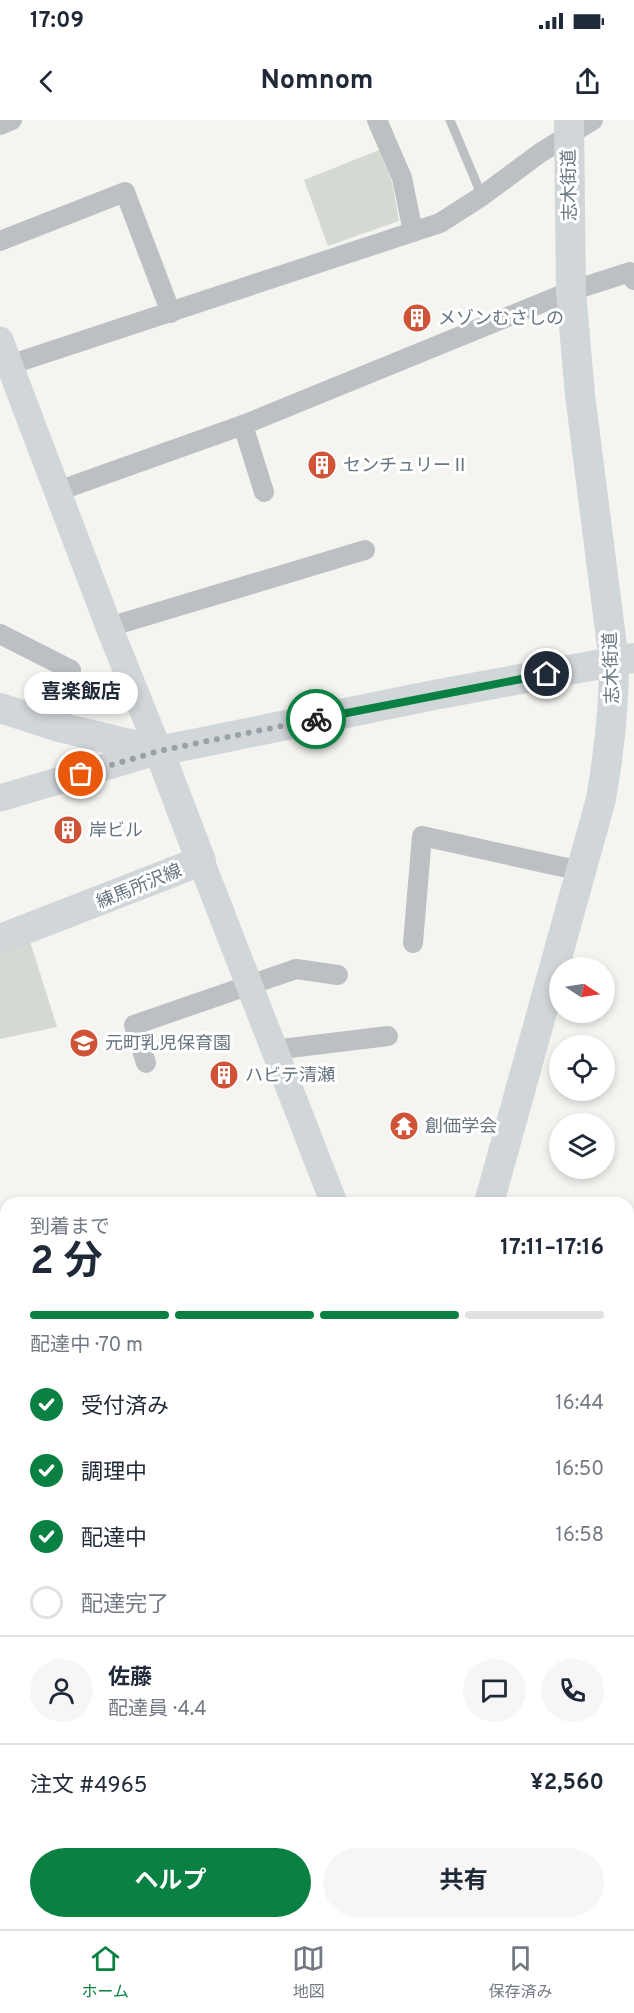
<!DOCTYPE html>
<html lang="ja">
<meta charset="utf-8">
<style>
:root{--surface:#fff;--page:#f6f6f7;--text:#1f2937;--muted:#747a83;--line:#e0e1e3;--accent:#0b8043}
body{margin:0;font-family:Overpass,"Noto Sans JP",sans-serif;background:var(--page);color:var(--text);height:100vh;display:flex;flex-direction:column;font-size:22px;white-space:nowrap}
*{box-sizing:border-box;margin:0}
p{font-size:20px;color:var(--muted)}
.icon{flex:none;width:33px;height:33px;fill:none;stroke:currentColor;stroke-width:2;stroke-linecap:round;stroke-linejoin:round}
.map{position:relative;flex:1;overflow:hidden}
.details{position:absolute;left:0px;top:1077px;width:634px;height:732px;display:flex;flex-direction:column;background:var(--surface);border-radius:18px 18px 0 0;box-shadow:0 3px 9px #0003}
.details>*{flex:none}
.needle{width:39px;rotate:102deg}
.controls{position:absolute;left:549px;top:837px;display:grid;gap:12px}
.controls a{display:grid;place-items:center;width:66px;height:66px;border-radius:50%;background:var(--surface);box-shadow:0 3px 9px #0003;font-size:30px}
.pin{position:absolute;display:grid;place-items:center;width:51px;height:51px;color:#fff;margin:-26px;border:3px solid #fff;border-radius:50%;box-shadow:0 2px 6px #0007}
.courier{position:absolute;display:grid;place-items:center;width:60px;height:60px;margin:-30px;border:4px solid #0b8043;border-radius:50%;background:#fff;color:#222;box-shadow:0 2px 8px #0007}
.bubble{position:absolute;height:42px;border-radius:21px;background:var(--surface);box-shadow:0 3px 9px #0003;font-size:20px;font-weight:700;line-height:42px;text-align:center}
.summary em{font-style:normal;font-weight:700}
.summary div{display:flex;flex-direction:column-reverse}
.summary{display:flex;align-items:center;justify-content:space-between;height:102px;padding:0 30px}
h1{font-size:39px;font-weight:700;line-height:45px}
.bar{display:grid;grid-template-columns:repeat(4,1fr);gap:9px 6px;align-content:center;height:72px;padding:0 30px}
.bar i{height:8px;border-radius:4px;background:var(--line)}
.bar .active{background:var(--accent)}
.bar p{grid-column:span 4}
.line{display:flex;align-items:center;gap:15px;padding:0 30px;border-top:2px solid var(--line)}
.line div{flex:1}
.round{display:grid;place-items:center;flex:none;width:63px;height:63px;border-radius:32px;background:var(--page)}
ol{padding:0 30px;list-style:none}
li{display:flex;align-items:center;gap:18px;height:66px}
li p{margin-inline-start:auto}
li .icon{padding:6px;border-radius:50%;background:var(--accent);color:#fff;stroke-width:4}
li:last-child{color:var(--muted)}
li i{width:33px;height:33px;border:3px solid var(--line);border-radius:50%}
.button{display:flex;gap:12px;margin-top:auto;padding:12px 30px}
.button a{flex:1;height:69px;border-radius:36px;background:var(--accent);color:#fff;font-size:24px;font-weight:700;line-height:69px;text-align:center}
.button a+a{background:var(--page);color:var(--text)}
.status{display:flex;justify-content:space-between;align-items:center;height:42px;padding:0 30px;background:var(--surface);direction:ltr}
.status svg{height:16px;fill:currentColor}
header{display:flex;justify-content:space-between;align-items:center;height:78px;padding:0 30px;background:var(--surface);font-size:27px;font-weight:700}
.dock{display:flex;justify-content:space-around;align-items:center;height:84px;border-top:2px solid var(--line);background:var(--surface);font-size:16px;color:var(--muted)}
.dock a{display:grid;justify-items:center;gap:3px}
.dock .active{color:var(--accent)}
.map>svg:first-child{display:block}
</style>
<div class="status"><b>17:09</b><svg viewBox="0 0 49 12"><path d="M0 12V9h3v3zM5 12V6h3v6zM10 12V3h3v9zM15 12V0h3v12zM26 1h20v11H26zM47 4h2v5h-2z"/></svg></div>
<header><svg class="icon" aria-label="back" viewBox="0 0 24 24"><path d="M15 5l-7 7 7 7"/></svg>Nomnom<svg class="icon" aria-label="share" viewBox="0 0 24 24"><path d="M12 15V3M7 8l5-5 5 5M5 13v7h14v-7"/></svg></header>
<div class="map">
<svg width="634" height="1809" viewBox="0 0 634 1809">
<rect width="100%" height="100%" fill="#f4f4f1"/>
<g fill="#d4d9d1">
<path d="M379,30L392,62L399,101L328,126L304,60Z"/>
<path d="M28,815L57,907L0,919V827Z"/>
</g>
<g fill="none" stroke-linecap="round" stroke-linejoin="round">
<path stroke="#bcc0c3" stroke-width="9" d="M450,0L482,76"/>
<g stroke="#bcc0c3" stroke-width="20">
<path d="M377,0L402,58L413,112"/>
<path d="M0,5L12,0"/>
<path d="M0,121L125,72L171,193"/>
<path d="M0,248L440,103L482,76L540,33L593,0"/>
<path d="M243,305L264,372"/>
<path d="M58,371L243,305L571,171L630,152L634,160"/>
<path d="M109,507L365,430"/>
<path d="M0,514L71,550L59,607"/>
<path d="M413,823L422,716L581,751"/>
<path d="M273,930L388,916"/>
<path d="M146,943L134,905L296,849L338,855"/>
<path d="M628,1112L634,1111"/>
<path d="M0,1243L6,1242"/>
<path d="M0,1533L6,1531"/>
</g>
<g stroke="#d1d6d9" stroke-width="27">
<path d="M0,220L109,507L159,631L0,678"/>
<path d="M201,741L334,1083"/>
<path d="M0,1358L6,1360"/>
<path d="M628,1647L634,1650"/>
</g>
<g stroke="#d1d6d9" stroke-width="30">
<path d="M0,588L59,607L159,631L434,575L634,538"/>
<path d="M0,819L201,741L159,631"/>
<path d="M489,1083L601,679C609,633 614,589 614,542L580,275L571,171L569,0"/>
<path d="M628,1736L634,1755"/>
</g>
</g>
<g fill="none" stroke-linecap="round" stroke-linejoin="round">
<path stroke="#98a1a7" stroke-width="6" stroke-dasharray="0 10.8" d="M81,654L159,631L316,599"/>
<path stroke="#0b8043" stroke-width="8" d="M316,599L547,554"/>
</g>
<defs>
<g id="building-disc" transform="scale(1.5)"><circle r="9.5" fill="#cf5336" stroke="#fff"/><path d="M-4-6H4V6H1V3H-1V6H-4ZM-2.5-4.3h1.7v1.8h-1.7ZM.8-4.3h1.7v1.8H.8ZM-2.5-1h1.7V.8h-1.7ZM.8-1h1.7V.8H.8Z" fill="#fff"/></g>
<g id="school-disc" transform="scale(1.5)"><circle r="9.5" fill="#cf5336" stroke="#fff"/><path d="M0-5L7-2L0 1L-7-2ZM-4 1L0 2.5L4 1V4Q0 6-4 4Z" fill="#fff"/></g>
<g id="temple-disc" transform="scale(1.5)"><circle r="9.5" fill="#cf5336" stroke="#fff"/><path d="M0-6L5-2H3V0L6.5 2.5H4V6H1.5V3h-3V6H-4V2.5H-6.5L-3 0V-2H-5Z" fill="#fff"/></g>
</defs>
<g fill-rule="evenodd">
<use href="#building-disc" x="417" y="198"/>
<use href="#building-disc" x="322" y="345"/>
<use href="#building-disc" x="68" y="710"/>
<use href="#school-disc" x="84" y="923"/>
<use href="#building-disc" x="224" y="955"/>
<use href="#temple-disc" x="404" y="1006"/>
</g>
<g text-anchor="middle" stroke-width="6" stroke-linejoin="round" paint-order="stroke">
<g font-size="18" fill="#66757f" stroke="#fff">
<text transform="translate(569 65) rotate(-91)" y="6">志木街道</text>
<text transform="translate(611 548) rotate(-92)" y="6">志木街道</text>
<text transform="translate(139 766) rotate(-22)" y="6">練馬所沢線</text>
</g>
<g font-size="18" fill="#66757f" stroke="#fff" text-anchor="start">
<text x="438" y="204">メゾンむさしの</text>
<text x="343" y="351">センチュリーⅡ</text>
<text x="89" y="716">岸ビル</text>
<text x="105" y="929">元町乳児保育園</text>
<text x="245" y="961">ハビテ清瀬</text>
<text x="425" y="1012">創価学会</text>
</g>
</g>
</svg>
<div class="controls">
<a><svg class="needle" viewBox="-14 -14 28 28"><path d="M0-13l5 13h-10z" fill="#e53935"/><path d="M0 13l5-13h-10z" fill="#747a83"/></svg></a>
<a><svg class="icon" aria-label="locate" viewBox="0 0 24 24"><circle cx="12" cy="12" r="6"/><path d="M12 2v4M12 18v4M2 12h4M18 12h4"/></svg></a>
<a><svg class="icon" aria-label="layers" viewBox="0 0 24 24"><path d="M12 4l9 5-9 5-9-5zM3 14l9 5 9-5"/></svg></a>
</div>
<div class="pin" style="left:81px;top:654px;background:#ea580c"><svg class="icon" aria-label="bag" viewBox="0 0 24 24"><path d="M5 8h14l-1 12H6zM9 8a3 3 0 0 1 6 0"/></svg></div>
<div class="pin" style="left:547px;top:554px;background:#1f2937"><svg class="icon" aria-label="home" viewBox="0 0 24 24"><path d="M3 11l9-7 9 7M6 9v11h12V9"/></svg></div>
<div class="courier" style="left:316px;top:599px"><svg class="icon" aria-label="bike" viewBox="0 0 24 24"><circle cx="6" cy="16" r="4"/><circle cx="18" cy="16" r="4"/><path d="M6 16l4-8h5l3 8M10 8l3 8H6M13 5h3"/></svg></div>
<div class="bubble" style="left:24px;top:552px;width:114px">喜楽飯店</div>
<section class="details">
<div class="summary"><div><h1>2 分</h1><p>到着まで</p></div><em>17:11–17:16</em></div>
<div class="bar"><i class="active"></i><i class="active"></i><i class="active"></i><i></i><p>配達中 · 70 m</p></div>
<ol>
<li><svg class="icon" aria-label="check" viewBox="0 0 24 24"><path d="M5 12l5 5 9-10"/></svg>受付済み<p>16:44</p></li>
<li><svg class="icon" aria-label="check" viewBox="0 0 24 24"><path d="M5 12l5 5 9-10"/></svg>調理中<p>16:50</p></li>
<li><svg class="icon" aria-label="check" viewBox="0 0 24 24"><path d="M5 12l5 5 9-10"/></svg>配達中<p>16:58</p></li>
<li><i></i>配達完了</li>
</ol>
<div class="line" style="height:108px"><a class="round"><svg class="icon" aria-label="person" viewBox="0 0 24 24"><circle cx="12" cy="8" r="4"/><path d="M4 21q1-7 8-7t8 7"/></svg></a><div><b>佐藤</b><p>配達員 · 4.4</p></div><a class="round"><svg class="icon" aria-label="chat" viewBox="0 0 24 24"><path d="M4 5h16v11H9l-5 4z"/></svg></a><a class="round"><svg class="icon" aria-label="phone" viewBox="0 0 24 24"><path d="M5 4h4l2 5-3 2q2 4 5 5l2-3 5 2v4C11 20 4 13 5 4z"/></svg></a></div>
<div class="line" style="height:78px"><div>注文 #4965</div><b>¥2,560</b></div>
<div class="button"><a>ヘルプ</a><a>共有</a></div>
</section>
</div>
<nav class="dock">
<a class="active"><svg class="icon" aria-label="home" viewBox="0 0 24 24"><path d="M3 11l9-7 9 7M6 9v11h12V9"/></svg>ホーム</a>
<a><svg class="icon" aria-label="map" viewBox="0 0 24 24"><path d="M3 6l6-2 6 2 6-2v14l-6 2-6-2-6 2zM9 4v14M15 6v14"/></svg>地図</a>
<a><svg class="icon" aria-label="saved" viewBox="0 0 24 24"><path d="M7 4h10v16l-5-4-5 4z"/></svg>保存済み</a>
</nav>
